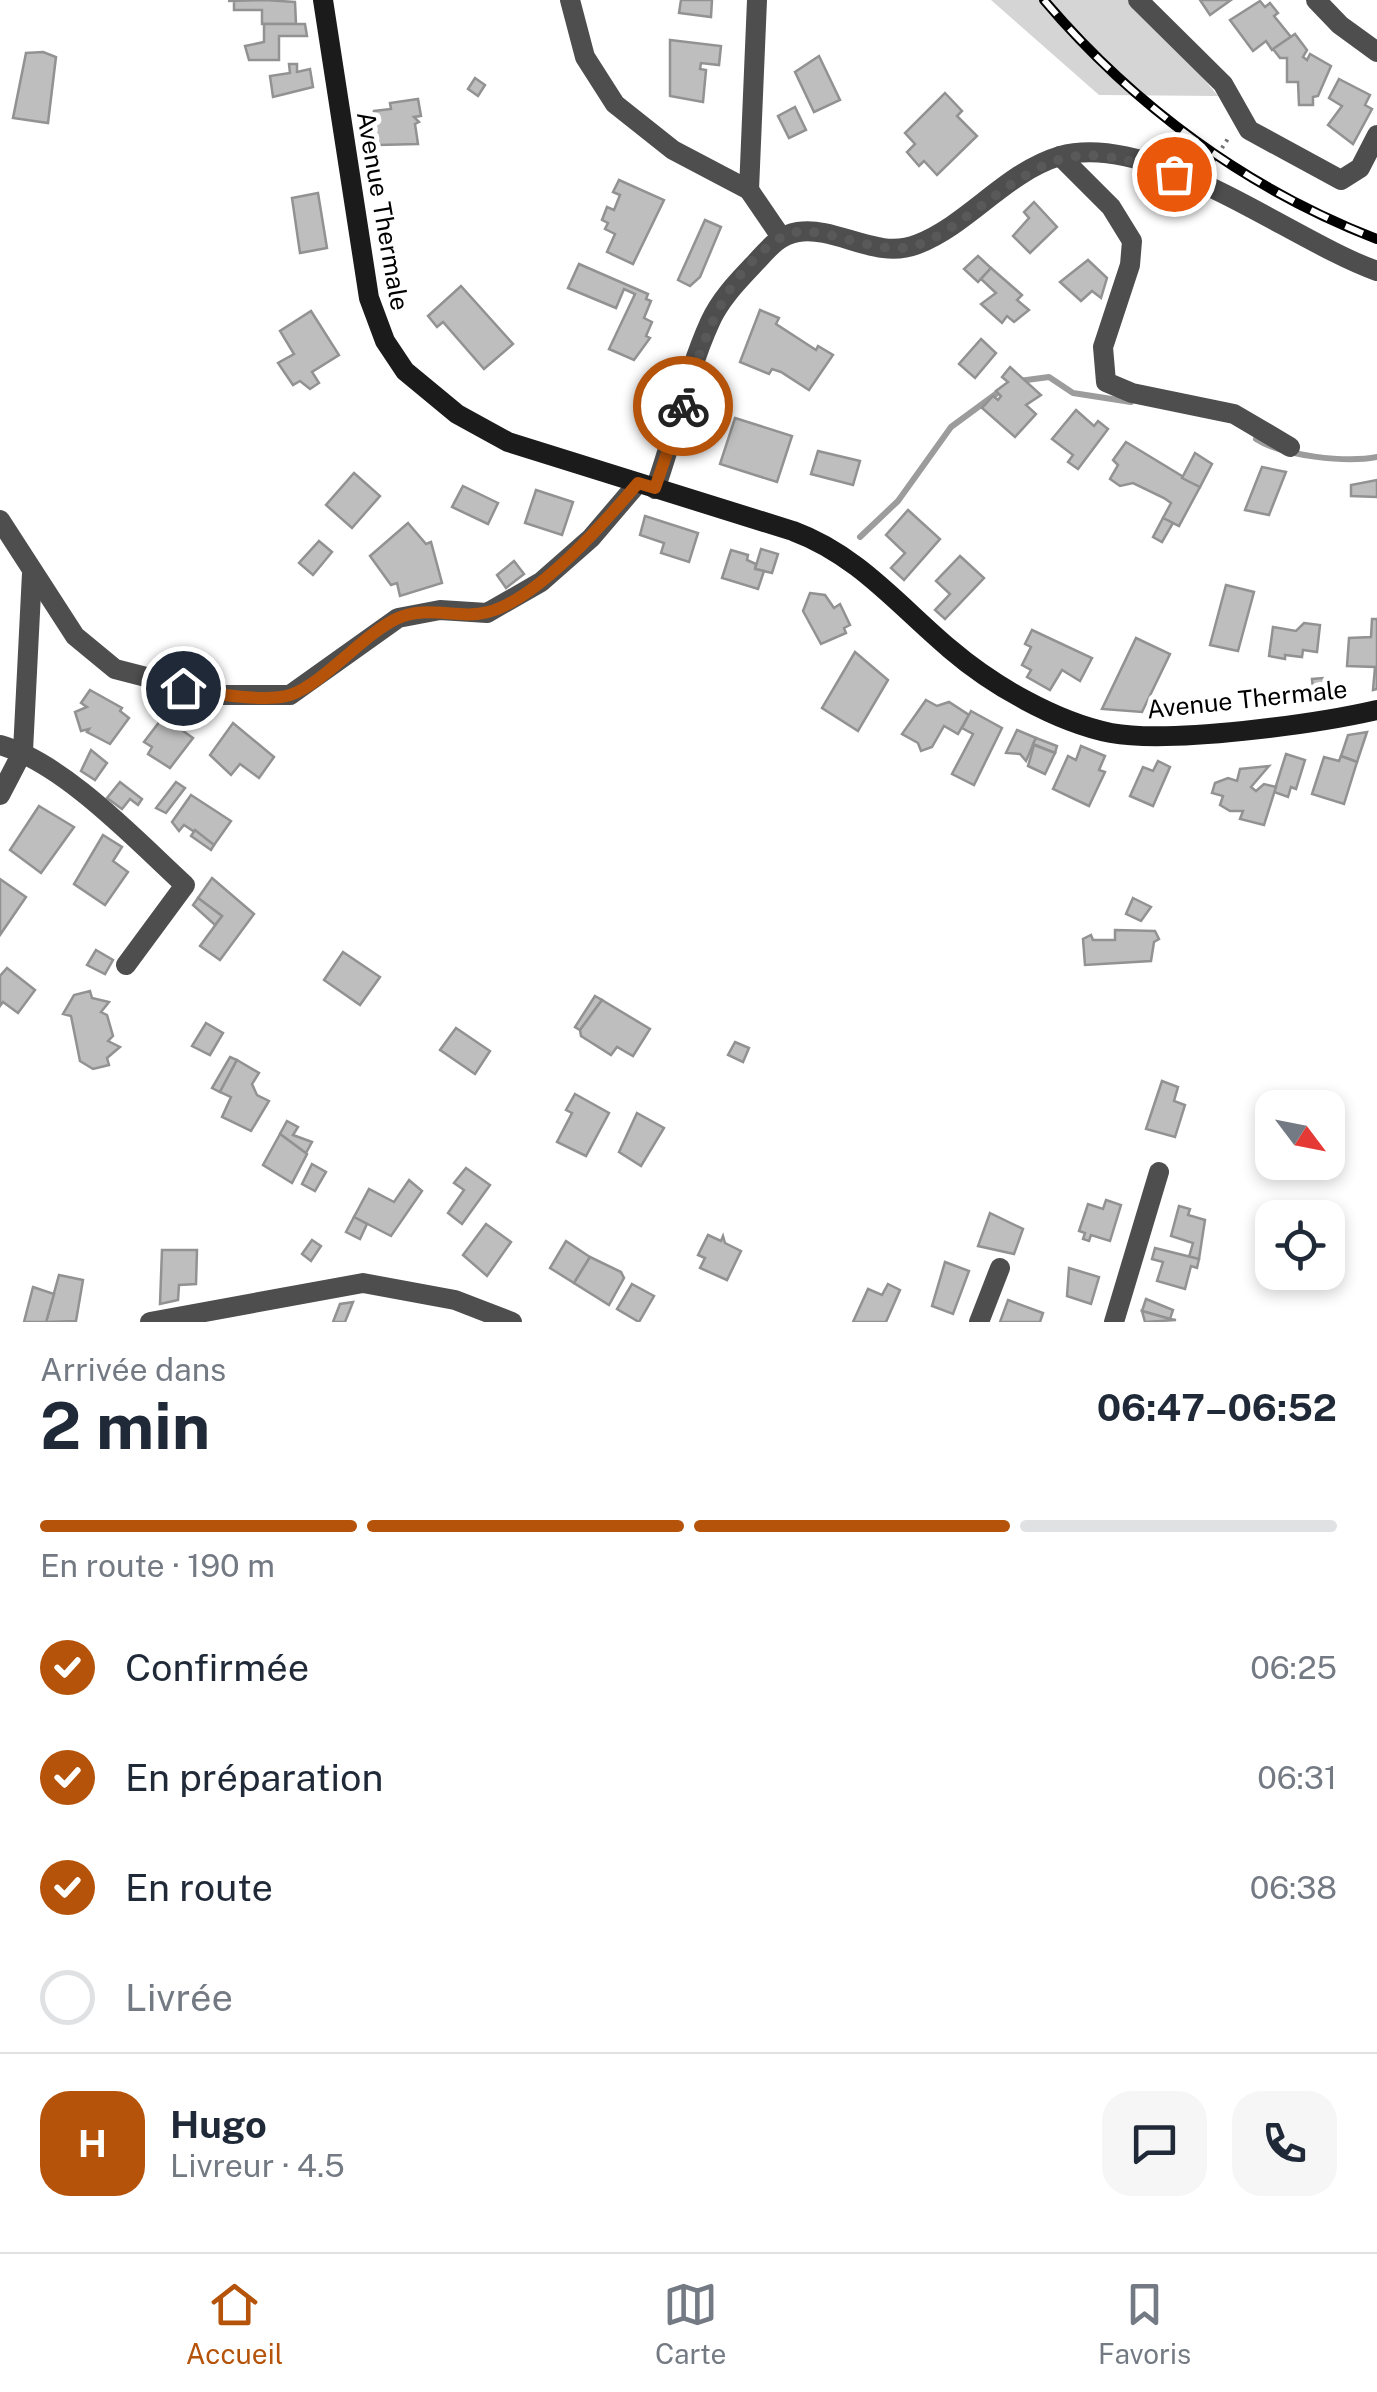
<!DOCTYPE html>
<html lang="fr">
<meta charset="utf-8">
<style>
:root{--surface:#fff;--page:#f6f6f7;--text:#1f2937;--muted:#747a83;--line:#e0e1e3;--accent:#b45309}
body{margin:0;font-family:"Public Sans",sans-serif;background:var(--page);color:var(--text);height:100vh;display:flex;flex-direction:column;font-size:38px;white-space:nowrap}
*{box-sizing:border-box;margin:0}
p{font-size:32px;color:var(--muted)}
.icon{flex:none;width:55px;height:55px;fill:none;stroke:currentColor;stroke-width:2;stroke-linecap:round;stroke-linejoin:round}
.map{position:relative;height:1322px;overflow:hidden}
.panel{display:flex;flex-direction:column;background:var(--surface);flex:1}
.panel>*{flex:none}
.needle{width:65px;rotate:122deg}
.fabs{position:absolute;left:1255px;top:1090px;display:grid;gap:20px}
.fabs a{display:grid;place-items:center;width:90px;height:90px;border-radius:20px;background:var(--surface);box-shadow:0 5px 15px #0003;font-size:50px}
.pin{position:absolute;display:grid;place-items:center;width:85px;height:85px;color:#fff;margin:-42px;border:5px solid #fff;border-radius:50%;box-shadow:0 2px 10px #0007}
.courier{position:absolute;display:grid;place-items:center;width:100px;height:100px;margin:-50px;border:8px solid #b45309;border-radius:50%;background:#fff;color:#222;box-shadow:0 2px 12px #0007}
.overview em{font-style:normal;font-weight:700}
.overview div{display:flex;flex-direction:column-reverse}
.overview{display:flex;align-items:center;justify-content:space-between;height:170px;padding:0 40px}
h1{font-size:65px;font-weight:700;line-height:75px}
.bar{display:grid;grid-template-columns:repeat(4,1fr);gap:15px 10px;align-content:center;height:120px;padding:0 40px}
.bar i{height:12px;border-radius:8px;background:var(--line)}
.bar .selected{background:var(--accent)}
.bar p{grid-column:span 4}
.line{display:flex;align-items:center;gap:25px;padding:0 40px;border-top:2px solid var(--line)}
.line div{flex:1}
.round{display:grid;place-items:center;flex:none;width:105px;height:105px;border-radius:30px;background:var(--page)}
ol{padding:0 40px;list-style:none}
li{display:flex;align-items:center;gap:30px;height:110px}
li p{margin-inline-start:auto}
li .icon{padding:10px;border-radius:50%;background:var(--accent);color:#fff;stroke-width:4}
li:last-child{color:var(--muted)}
li i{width:55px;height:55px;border:5px solid var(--line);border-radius:50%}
.dock{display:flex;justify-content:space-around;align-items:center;height:140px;border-top:2px solid var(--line);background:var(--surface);font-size:28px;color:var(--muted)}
.dock a{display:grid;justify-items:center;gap:5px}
.dock .selected{color:var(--accent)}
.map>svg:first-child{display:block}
</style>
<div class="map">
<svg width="1377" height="1322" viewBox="0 0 1377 1322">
<rect width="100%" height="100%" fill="#fff"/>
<path fill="#d5d5d5" d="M991,0H1139L1218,96L1099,95Z"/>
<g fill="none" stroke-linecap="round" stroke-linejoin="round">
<g stroke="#9c9c9c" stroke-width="6">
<path d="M1019,381L1049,377L1073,393L1131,402"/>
<path d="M1256,439C1282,456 1346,463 1377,457"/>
<path d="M860,537L898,501L951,427L1004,388"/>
</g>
</g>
<g fill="#bebebe" stroke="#929292" stroke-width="2.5">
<path d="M265,0L295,2L296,24H262V10H234V1H228Z"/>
<path d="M681,0H712L711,17L679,13Z"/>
<path d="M1200,0H1231L1210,15Z"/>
<path d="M1260,1L1265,7L1270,3L1278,13L1274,16L1291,37L1272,50L1266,41L1253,51L1230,20Z"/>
<path d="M264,24H305L307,36H279V60H249L245,46L264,42Z"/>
<path d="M1295,34L1307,50L1303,57L1307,60L1310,54L1331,66L1318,96L1313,97V105H1299L1298,82H1287V58H1280L1273,49Z"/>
<path d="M670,40L721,46L719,65L701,63L700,69L706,70L703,102L670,96Z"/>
<path d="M43,52L56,57L48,123L13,118L26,53Z"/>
<path d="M819,56L840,100L814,112L795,72Z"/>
<path d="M289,64H297V72L310,69L313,87L273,97L270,76L290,73Z"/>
<path d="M475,78L485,85L478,96L468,89Z"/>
<path d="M1339,79L1370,95L1365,105L1372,109L1353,144L1328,125L1342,106L1329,98Z"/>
<path d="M945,93L962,111L957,116L977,136L937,175L924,161L919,166L907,152L915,144L905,133Z"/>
<path d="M418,99L421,116L414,117L419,122L415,124L418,144L378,145L371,119L374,111L391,109L390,103Z"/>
<path d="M795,107L806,130L789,138L778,116Z"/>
<path d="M619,180L664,200L633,264L607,252L615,234L605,229L608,223L602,220L607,207L614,210L620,195L613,192Z"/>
<path d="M318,193L327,248L300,253L292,198Z"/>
<path d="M1034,202L1057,227L1030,253L1013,236L1029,218L1024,212Z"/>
<path d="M705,220L721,227L700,277L690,286L678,280Z"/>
<path d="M978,256L991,268L978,282L964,269Z"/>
<path d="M1088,260L1107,278L1101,298L1092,291L1081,301L1060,282Z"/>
<path d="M579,264L648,294L646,299L651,301L644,318L652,322L646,336L650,338L634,360L609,349L635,294L624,289L616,308L568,288Z"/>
<path d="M991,268L1022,295L1017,300L1029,310L1014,322L1007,316L1002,323L981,304L996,293L981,279Z"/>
<path d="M461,286L513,344L484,369L443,322L437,327L428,316Z"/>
<path d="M760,310L779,318L776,324L816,350L818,346L833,355L809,390L781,372L772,369L769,374L740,362Z"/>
<path d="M311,311L339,355L312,372L319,383L310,389L300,381L293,385L278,363L294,354L280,331Z"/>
<path d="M981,339L996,353L975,378L959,364Z"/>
<path d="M1010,367L1041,395L1026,405L1036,414L1015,437L982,408L993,396L998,400L1001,396L996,391L1008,382L1002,377Z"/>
<path d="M1076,410L1094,426L1098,421L1108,429L1078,469L1068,462L1073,455L1052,439Z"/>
<path d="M735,418L792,436L777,482L720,464Z"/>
<path d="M1126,442L1200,487L1179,526L1163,518L1171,503L1164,498L1133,483L1120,486L1110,479L1118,465L1113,460Z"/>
<path d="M818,451L860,461L853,485L811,474Z"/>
<path d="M1195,453L1212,464L1200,487L1182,478Z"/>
<path d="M1262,467L1286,472L1269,515L1245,510Z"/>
<path d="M354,473L380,496L352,528L326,505Z"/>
<path d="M1377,480V497L1351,496V485Z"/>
<path d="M463,486L498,503L488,524L452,507Z"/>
<path d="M536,490L573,502L562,535L525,523Z"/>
<path d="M908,510L940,539L904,580L891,568L905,553L886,535Z"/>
<path d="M645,516L698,533L689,562L661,553L664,543L640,535Z"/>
<path d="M1163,518L1173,523L1162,542L1153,537Z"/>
<path d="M408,523L426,544L431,542L442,583L400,596L397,583L391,585L370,556Z"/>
<path d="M319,541L332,552L313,575L299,563Z"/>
<path d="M761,549L778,554L772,573L755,569Z"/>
<path d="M731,550L748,555L747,560L756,564L755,569L764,571L758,589L722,578Z"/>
<path d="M960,556L984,578L945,619L935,610L950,594L936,581Z"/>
<path d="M514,561L524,574L506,588L497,575Z"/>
<path d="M1226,585L1254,592L1238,651L1210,645Z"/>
<path d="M810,593L825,595L834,608L840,604L850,625L844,628L846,633L821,644L803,611Z"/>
<path d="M1372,619H1377V689L1373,690L1375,667L1347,666L1349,638L1371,637Z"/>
<path d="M1304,623L1320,625L1317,652L1303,650L1302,657L1285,655V659L1269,656L1273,627L1296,631Z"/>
<path d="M1032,630L1092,658L1080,681L1062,670L1050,690L1027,677L1031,670L1022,665L1031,647L1025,644Z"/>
<path d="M1136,638L1170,654L1142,712L1102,709Z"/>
<path d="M855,652L888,680L858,731L822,708Z"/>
<path d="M1323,678L1325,699L1314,701L1312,679Z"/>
<path d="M90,690L122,708L120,711L129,718L110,744L87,732L89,729L81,731L75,712L87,707L81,703Z"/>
<path d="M926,700L937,706L949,702L969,715L958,734L944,726L932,747L921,751L918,743L902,734Z"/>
<path d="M971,711L1002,728L974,785L952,774L973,734L962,728Z"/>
<path d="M160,721L169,727L172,723L193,738L170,768L148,754L152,747L144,742Z"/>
<path d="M233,723L274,757L259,778L240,764L231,775L210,755Z"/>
<path d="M1017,730L1036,738L1026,761L1020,754L1006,753Z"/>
<path d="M1367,732L1357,762L1341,756L1348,735Z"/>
<path d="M1036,738L1057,746L1055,753L1033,744Z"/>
<path d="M1034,745L1055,753L1045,774L1028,766Z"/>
<path d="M1081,746L1105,756L1099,770L1105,772L1089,806L1053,789L1068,756L1076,760Z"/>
<path d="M91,750L107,763L95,780L81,771Z"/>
<path d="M1286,754L1305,760L1296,789L1291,787L1288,797L1274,792Z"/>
<path d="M1341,756L1357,762L1344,804L1312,794L1324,757L1339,761Z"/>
<path d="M1158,761L1170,767L1153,806L1130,796L1143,767L1153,771Z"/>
<path d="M1269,766L1251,787L1256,791L1264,784L1276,787L1264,825L1240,819L1243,811H1230L1220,805L1223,796L1212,793L1215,783L1228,778L1237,781L1240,769Z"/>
<path d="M120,782L142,799L138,805L130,799L122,809L107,798Z"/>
<path d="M176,782L185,788L166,813L156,808Z"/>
<path d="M191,795L231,821L214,845L184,825L179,831L172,822Z"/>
<path d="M39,806L74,827L41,873L10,850Z"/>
<path d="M195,830L214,845L211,850L191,836Z"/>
<path d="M103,835L122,847L113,861L128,872L105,905L74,884Z"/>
<path d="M212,878L254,914L220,960L200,946L222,916L198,898Z"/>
<path d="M0,879L26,897L0,935Z"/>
<path d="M198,898L222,916L215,925L193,905Z"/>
<path d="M1133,898L1151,907L1141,921L1126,914Z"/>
<path d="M1115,930L1155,931L1159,939L1154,942L1151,961L1085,965L1083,939L1091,935L1093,940H1115Z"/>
<path d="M96,950L113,960L105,974L87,965Z"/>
<path d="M343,952L380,977L360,1005L324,980Z"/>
<path d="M7,968L35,990L18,1013L3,1002L0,1006V976Z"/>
<path d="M90,991L92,998L109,1002L101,1012L107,1015L113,1036L108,1041L120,1047L107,1058L109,1065L93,1069L80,1061L71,1016L63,1014L74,995Z"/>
<path d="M595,996L602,1000L580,1030L575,1027Z"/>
<path d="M602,1000L650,1029L633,1056L617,1047L611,1055L581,1036L580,1030Z"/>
<path d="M206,1023L223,1033L210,1055L192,1046Z"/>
<path d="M456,1028L490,1051L475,1074L440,1050Z"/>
<path d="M735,1042L749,1048L743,1062L728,1055Z"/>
<path d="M230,1057L237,1060L220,1092L212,1088Z"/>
<path d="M237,1060L259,1073L252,1084L257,1095L269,1101L251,1131L222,1117L231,1097L220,1092Z"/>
<path d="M1162,1081L1178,1087L1174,1101L1185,1105L1175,1137L1146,1129Z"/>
<path d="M575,1094L609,1113L586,1156L557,1142L572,1113L566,1110Z"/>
<path d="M637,1113L664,1128L641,1166L619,1152Z"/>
<path d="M287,1121L298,1127L293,1135L312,1142L306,1153L280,1134Z"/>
<path d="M280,1134L307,1154L292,1183L263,1165Z"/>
<path d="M312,1164L326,1172L315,1191L302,1184Z"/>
<path d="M466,1168L490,1185L462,1224L448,1213L464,1190L454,1183Z"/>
<path d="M409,1180L422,1191L391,1236L354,1217L369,1189L394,1202Z"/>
<path d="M1106,1200L1121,1205L1110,1241L1091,1235L1089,1241L1083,1239L1085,1233L1079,1231L1088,1204L1103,1209Z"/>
<path d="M1179,1206L1190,1209L1188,1215L1205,1220L1199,1259L1189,1257L1193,1243L1171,1236Z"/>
<path d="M990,1213L1023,1229L1014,1254L978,1246Z"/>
<path d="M354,1217L367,1224L360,1239L346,1232Z"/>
<path d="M486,1224L511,1242L487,1276L463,1255Z"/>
<path d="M708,1235L721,1241L723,1236L725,1243L741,1251L727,1280L700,1268L705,1258L698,1255Z"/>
<path d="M312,1240L321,1246L311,1261L302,1254Z"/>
<path d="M566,1241L590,1257L574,1283L550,1268Z"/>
<path d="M1155,1248L1199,1259L1197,1268L1191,1266L1185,1289L1157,1281L1163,1262L1152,1259Z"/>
<path d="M162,1250H197L196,1284L179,1285L178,1300L160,1304Z"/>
<path d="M590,1257L621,1272L624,1278L609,1305L574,1283Z"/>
<path d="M945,1262L969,1271L953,1314L932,1306Z"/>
<path d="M1069,1268L1099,1277L1091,1304L1067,1296Z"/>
<path d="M59,1275L83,1280L76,1321L46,1322Z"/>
<path d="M632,1284L654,1296L639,1322L617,1309Z"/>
<path d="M888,1284L900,1290L886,1322H853L868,1289L882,1295Z"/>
<path d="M33,1287L54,1294L46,1322H24Z"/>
<path d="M1146,1299L1173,1310L1170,1319L1142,1311Z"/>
<path d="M1008,1300L1043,1313L1040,1322H1000Z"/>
<path d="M353,1302L345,1322H333L340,1304Z"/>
<path d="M1142,1311L1170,1319L1176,1320L1145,1322Z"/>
</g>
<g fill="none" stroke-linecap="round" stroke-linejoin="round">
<path stroke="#707070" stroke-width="4" stroke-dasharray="2.5 5" stroke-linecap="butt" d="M1210,167L1229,137"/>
<g stroke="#4e4e4e" stroke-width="20">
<path d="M570,0L585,57L615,104L673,150L749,190L781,237"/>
<path d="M1138,0L1223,84L1249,130L1341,180L1360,168L1377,135"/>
<path d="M1316,0L1340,25L1377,52"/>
<path d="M1060,156L1111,207L1132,241L1130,265L1103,347L1106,382L1132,393L1234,414L1290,447"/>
<path d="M749,190L757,0"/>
<path d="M655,489C675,434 686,375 710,322C720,299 739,280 756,262C769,248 779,235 798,232C838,226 876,261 918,244C969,224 1006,172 1060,156C1152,130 1292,241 1377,271"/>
<path d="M0,520L75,636L115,669L216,695H290L398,618L440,610L487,613L541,582L591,538L638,483"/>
<path d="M0,745C64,763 136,840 185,885L126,965"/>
<path d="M0,795L23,751L32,573"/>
<path d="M150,1322L363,1283L455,1300L512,1322"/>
<path d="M979,1322L1000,1268"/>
<path d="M1114,1322L1159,1172"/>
</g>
<path stroke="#1b1b1b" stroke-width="20" d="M323,0L369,298L385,341L405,371L457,414L508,442L793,531C858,555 898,605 950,649C992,685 1056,722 1111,733C1171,744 1316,724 1377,710"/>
<g stroke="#000" stroke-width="10">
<path id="rail" d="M1044,0C1134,106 1247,189 1377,239"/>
</g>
<use href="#rail" stroke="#fff" stroke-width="6" stroke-dasharray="19" stroke-linecap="butt"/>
</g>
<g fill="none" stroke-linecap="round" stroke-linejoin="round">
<path stroke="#595959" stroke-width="10" stroke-dasharray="0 18" d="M683,406C702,345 722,275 780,238C813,216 871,258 914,246C934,241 956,224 973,212C1056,151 1073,141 1174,174"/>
<path stroke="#b45309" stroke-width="12" d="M183,688C209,693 265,703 290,695C323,684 363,635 396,619C426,604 459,620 488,612C538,599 605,522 638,483L655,488L683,406"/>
</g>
<g text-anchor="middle" stroke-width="10" stroke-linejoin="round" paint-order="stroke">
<g font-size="25" fill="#000" stroke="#fff">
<text transform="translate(383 211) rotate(80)" y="9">Avenue Thermale</text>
<text transform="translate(1247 699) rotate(-6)" y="9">Avenue Thermale</text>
</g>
</g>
</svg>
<div class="fabs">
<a><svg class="needle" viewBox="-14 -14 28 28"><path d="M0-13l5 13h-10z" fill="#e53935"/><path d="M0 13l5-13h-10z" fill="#747a83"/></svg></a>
<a><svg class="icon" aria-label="locate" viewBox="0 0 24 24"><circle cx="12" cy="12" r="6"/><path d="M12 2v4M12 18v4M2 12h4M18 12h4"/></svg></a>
</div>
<div class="pin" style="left:1174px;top:174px;background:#ea580c"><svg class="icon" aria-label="bag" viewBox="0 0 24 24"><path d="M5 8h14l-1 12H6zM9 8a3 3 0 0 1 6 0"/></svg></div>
<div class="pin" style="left:183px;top:688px;background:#1f2937"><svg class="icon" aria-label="home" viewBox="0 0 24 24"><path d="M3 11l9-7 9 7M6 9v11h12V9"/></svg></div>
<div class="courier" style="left:683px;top:406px"><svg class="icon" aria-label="bike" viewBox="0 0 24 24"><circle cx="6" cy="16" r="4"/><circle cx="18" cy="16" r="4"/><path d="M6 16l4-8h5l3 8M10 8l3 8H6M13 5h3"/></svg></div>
</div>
<section class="panel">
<div class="overview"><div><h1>2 min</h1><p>Arrivée dans</p></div><em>06:47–06:52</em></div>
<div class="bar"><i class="selected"></i><i class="selected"></i><i class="selected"></i><i></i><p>En route · 190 m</p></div>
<ol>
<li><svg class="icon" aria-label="check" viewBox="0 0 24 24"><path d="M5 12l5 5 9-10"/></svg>Confirmée<p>06:25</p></li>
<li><svg class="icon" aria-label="check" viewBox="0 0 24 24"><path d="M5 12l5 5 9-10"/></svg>En préparation<p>06:31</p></li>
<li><svg class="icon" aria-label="check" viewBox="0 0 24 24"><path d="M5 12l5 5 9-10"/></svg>En route<p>06:38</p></li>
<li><i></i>Livrée</li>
</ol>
<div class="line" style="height:180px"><b class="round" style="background:var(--accent);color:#fff">H</b><div><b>Hugo</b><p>Livreur · 4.5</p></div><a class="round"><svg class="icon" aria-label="chat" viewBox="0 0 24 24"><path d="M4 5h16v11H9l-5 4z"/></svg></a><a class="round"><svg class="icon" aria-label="phone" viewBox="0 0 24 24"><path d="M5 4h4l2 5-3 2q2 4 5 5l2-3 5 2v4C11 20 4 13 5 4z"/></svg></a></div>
</section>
<nav class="dock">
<a class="selected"><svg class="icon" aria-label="home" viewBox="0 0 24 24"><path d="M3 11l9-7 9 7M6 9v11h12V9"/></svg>Accueil</a>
<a><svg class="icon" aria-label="map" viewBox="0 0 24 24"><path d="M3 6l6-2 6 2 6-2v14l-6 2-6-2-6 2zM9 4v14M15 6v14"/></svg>Carte</a>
<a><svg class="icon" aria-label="saved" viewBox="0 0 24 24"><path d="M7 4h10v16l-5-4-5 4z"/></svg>Favoris</a>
</nav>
